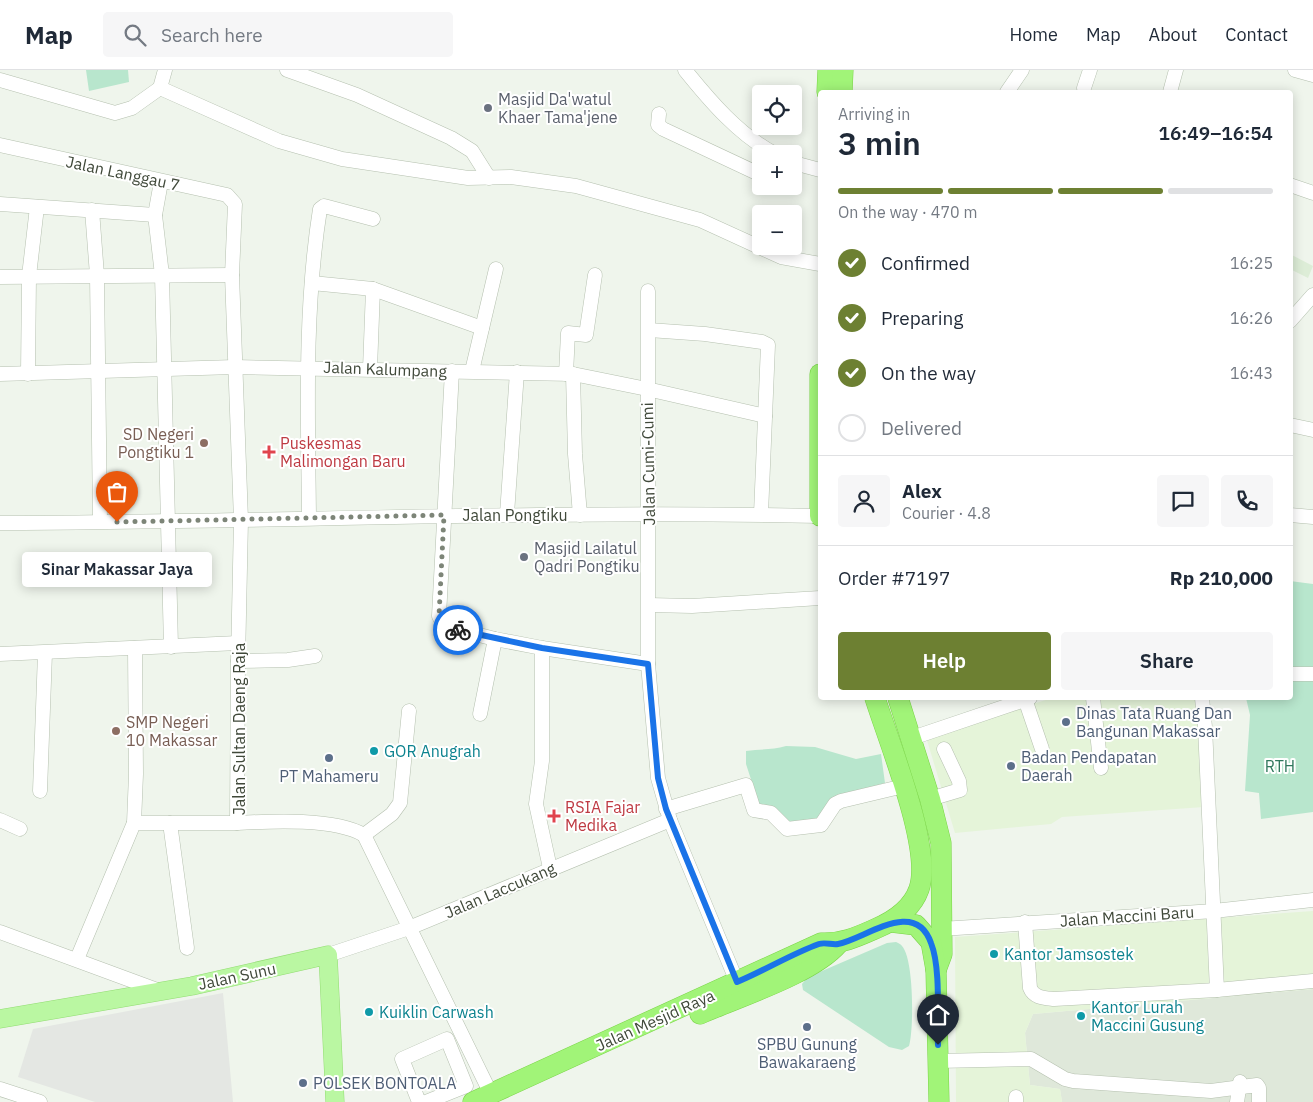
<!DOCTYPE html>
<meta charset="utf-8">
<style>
:root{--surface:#fff;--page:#f6f6f7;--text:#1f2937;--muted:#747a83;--line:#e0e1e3;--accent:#6d8032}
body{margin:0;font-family:"IBM Plex Sans",sans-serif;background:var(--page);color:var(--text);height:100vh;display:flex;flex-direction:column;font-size:19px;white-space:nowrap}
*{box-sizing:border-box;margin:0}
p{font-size:16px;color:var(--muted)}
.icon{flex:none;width:28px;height:28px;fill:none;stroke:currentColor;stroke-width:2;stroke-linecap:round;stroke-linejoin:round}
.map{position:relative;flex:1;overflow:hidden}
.panel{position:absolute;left:818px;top:20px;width:475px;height:610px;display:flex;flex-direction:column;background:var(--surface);border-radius:5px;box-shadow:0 2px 12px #0003}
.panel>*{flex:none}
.fabs{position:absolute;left:752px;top:15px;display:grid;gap:10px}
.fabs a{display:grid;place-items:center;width:50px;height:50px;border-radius:5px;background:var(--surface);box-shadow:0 2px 12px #0003;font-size:25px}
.pin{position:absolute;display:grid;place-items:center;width:42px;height:42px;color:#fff;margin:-51px -21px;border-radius:50% 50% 50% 0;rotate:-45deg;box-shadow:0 0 5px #0007}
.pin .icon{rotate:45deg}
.courier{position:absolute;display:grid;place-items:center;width:50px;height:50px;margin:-25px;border:4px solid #1a73e8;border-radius:50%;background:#fff;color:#222;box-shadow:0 1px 6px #0007}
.bubble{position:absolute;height:35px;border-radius:5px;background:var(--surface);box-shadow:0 2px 12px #0003;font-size:16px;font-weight:600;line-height:35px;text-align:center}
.headline em{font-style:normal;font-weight:600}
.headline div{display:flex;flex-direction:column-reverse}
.headline{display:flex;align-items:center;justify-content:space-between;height:85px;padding:0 20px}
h1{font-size:32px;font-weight:600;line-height:38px}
.bar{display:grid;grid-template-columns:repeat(4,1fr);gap:8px 5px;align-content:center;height:60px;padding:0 20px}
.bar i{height:6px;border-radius:4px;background:var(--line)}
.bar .selected{background:var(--accent)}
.bar p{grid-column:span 4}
.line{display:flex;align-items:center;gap:12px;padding:0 20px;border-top:1px solid var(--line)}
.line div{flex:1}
.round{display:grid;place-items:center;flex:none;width:52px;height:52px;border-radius:5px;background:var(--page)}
ol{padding:0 20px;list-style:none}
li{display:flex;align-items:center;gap:15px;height:55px}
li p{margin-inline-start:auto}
li .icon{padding:5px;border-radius:50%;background:var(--accent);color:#fff;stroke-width:4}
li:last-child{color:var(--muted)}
li i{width:28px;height:28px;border:2px solid var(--line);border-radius:50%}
.action{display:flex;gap:10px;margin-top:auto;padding:10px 20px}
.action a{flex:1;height:58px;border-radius:5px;background:var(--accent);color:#fff;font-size:20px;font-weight:600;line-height:58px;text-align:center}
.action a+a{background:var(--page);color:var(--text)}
header{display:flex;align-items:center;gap:30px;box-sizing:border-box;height:70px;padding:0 25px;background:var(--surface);border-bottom:1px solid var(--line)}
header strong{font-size:24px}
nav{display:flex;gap:28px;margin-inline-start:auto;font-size:18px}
.search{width:350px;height:45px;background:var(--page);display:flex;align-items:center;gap:12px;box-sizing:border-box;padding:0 18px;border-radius:5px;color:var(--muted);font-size:19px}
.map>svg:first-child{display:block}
</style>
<header>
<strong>Map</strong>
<div class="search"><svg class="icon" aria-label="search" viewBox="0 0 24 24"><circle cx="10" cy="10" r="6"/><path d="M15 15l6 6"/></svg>Search here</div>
<nav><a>Home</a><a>Map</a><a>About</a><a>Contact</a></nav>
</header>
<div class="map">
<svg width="1313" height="1032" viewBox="0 0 1313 1032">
<rect width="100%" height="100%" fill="#eff5ec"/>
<path fill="#dfe8da" d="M1313,919V1032H1062L1060,1019L1030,1015L1025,963L1033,944Z"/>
<g fill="#e5f4d9">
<path d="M1052,628H1198L1204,737L1062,747L1051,754L955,763L926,667Z"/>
<path d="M1313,841V919L1033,944L1025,963L1030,1015L1060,1019L1062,1032H956L955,867Z"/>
</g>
<path fill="#ddedd7" d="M1290,184L1313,196L1308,208L1290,199Z"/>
<g fill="#b8e6cd">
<path d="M86,0H128L129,12L89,21Z"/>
<path d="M1290,511L1313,514V742L1261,749L1259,723L1245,721L1250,645L1246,628H1290Z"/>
<path d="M786,676L815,677L856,689L881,684L885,713L852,723L820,752L792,756L759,734L746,694V681C760,679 773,680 786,676Z"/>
<path d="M896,872C898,873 901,874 902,876C914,889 914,959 909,976L902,980L889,977L803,920L802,914L808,907L887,873Z"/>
</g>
<path fill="#e4e7e3" d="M223,923L233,1032H95L18,1007L33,959Z"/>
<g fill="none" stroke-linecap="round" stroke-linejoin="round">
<g stroke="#b5c0af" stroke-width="15">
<g id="minor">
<path d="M287,0L357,25L451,68L472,81L489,108"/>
<path d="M685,0C710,31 739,65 775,84"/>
<path d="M1295,0L1313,5"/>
<path d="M0,10L115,43L132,38L160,18L165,0"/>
<path d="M160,18L279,71L342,89L468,108L511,107L576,116L700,150L781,187L820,194"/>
<path d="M1084,18L1090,0"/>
<path d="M1007,22L1022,0"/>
<path d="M1170,22L1176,0"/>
<path d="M659,44L658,55L663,59L761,105"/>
<path d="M0,75L227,125L235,134L232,205L241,450L238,591L237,753C272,751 335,748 364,765L491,1024"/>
<path d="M794,93L820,100"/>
<path d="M161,112L155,145L162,205L171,577"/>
<path d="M1290,115L1313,123"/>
<path d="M0,134L155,145"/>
<path d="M92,140L97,205L100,451"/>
<path d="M0,207L232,205"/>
<path d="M312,213L373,219L482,258"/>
<path d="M648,221V594L658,708L670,750L737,912"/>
<path d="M1290,251L1313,225"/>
<path d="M649,260L705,264L762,272L768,275L761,444"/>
<path d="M370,299L373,219"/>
<path d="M452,301L439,546L444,556L495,569L542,578L648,594"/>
<path d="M472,301L496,199"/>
<path d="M0,304L235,297L573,304L647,319L765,346"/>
<path d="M28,304L29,206L37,137"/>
<path d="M566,304L568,263L586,265L595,205"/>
<path d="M573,304L575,384L580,445"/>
<path d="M1290,355L1313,360"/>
<path d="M507,444L517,302"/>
<path d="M1290,445L1313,447"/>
<path d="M309,448C308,345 304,240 320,139L324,136L373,149"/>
<path d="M0,453C273,452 546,440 820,446"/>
<path d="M649,535L692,536L820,528"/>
<path d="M542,578V691L536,734L550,798"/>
<path d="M0,584L238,573"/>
<path d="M238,591L288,590L315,586"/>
<path d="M1290,604H1313"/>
<path d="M1093,628L1101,698"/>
<path d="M1202,628L1205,657L1217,920"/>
<path d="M1025,629L1042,679"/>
<path d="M480,644L495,569"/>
<path d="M912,668L1030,628"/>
<path d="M40,721L45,583"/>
<path d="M930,729L960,720L959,711L944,679"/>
<path d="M666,739L746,715L754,740L771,743L787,759L821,755L835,734L841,731L904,716"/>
<path d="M0,750L20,759"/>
<path d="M134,753L136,704L135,578"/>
<path d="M170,753L187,878"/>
<path d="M364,765L392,744L400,733L409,641"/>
<path d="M1025,852L1030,918C1034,928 1044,928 1054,929L1217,920L1313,911"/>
<path d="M941,859L1214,841L1313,830"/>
<path d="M0,862L160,921"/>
<path d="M328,885L409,858L670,750"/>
<path d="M77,889L134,753H237"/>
<path d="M938,991L1031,989L1065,1009L1073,1011L1211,1021L1257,1015L1259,1018V1032"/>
<path d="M0,1019L40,1032"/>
<path d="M419,1032L402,989L447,969L466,1016L426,1032"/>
<path d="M1016,1032V1027"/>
<path d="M1237,1032L1240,1012"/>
</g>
</g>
<g stroke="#92dc72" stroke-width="19">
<path id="major" d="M0,949L192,916L328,885L335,1032"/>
</g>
<g stroke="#7ad347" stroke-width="21">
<g id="highway">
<path d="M827,22L828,0"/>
<path d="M842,22L843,0"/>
<path d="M820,304V446"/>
<path d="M898,628L930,729L941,773L942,884L936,900"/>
<path d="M891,852L916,855L931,872L936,900L939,1032"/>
<path d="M700,944C738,927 812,904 838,874"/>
<path d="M473,1032L821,873C842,874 857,867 875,859C894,851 912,839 919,819C933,779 888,670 875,628"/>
</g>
</g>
<use href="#minor" stroke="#fff" stroke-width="14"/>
<use href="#major" stroke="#baf7a2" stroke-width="18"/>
<use href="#highway" stroke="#a1f478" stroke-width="20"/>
</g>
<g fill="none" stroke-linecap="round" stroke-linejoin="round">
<path stroke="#7d8578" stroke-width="5" stroke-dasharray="0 9" d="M117,452L444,445L439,546L444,556L458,560"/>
<path stroke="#1a73e8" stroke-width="6" d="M458,560L542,578L648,594L658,708L666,739L737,912C764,901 791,884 819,874C825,872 832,875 838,874C865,869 915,827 931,873C941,898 937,947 938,975"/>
</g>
<g fill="#6b7280" stroke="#fff" stroke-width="2">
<circle cx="488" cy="38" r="5"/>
<circle cx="524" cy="487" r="5"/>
</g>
<g fill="#8d6e63" stroke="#fff" stroke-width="2">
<circle cx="204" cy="373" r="5"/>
<circle cx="116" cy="661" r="5"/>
</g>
<g fill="#e0444e" stroke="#fff" stroke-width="2">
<path d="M266.5 374.5h5v5h5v5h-5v5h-5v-5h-5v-5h5z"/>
<path d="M551.5 738.5h5v5h5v5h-5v5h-5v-5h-5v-5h5z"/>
</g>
<g fill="#5c6f8a" stroke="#fff" stroke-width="2">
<circle cx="1066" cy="652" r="5"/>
<circle cx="329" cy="688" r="5"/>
<circle cx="1011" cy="696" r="5"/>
<circle cx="807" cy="957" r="5"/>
<circle cx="303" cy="1013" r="5"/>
</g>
<g fill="#0f9aa8" stroke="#fff" stroke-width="2">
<circle cx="374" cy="681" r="5"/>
<circle cx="994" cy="884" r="5"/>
<circle cx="369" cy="942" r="5"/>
<circle cx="1081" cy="946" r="5"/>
</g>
<g text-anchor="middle" stroke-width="4" stroke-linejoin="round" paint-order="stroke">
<g font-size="16" fill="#5b616d" stroke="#fff" text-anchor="start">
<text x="498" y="35">Masjid Da'watul<tspan x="498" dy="18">Khaer Tama'jene</tspan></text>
<text x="534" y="484">Masjid Lailatul<tspan x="534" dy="18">Qadri Pongtiku</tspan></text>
</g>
<g font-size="16" fill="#40493a" stroke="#fff">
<text transform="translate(123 103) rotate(12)" y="6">Jalan Langgau 7</text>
<text transform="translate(385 299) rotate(2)" y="6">Jalan Kalumpang</text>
<text transform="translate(648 394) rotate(-91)" y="6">Jalan Cumi-Cumi</text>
<text x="515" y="451">Jalan Pongtiku</text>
<text transform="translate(239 659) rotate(-90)" y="6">Jalan Sultan Daeng Raja</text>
<text transform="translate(500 820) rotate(-23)" y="6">Jalan Laccukang</text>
<text transform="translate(1127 846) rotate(-4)" y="6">Jalan Maccini Baru</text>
<text transform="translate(237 906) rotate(-12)" y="6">Jalan Sunu</text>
<text transform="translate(655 950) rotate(-24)" y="6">Jalan Mesjid Raya</text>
</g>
<g font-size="16" fill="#785e54" stroke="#fff" text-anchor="end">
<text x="194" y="370">SD Negeri<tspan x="194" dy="18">Pongtiku 1</tspan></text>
<text x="126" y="658" text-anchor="start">SMP Negeri<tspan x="126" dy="18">10 Makassar</tspan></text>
</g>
<g font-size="16" fill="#be3a42" stroke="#fff" text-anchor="start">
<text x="280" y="379">Puskesmas<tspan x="280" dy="18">Malimongan Baru</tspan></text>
<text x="565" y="743">RSIA Fajar<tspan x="565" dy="18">Medika</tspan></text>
</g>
<g font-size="16" fill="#4e5e75" stroke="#fff" text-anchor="start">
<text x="1076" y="649">Dinas Tata Ruang Dan<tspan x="1076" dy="18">Bangunan Makassar</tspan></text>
<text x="1021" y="693">Badan Pendapatan<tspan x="1021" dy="18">Daerah</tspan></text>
<text x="329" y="712" text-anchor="middle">PT Mahameru</text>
<text x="807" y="980" text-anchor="middle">SPBU Gunung<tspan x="807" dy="18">Bawakaraeng</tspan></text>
<text x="313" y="1019">POLSEK BONTOALA</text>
</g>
<g font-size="16" fill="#0d838f" stroke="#fff" text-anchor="start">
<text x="384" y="687">GOR Anugrah</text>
<text x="1004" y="890">Kantor Jamsostek</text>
<text x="1091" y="943">Kantor Lurah<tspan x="1091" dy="18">Maccini Gusung</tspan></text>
<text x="379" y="948">Kuiklin Carwash</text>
</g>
<g font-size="16" fill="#30785d" stroke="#fff">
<text x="1280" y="702">RTH</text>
</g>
</g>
</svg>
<div class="fabs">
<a><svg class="icon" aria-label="locate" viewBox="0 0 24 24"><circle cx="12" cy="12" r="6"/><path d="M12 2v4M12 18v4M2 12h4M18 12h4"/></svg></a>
<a>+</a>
<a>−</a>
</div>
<div class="pin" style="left:117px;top:452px;background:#ea580c"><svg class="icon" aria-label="bag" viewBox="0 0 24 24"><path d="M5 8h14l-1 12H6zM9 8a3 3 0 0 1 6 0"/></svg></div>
<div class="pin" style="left:938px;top:975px;background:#1f2937"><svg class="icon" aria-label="home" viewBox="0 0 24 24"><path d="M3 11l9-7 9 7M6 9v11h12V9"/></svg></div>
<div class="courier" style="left:458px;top:560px"><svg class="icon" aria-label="bike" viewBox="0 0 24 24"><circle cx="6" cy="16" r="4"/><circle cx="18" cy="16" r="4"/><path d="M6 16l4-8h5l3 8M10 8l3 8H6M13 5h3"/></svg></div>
<div class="bubble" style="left:22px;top:482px;width:190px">Sinar Makassar Jaya</div>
<section class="panel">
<div class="headline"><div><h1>3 min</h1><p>Arriving in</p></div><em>16:49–16:54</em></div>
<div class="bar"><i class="selected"></i><i class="selected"></i><i class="selected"></i><i></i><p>On the way · 470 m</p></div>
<ol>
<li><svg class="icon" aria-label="check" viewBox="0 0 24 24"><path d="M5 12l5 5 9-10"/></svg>Confirmed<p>16:25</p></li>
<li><svg class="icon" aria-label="check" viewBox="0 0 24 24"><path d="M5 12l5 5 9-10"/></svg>Preparing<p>16:26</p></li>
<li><svg class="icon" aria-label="check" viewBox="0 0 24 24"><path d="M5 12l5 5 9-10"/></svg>On the way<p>16:43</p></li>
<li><i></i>Delivered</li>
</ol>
<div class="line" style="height:90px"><a class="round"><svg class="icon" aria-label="person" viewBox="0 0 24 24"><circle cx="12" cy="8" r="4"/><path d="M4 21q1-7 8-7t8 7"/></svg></a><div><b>Alex</b><p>Courier · 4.8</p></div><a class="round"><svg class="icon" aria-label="chat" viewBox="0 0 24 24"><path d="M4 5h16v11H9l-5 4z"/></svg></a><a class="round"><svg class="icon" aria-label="phone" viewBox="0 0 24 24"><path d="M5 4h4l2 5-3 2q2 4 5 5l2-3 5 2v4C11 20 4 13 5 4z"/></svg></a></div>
<div class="line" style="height:65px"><div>Order #7197</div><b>Rp 210,000</b></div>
<div class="action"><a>Help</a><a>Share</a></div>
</section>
</div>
